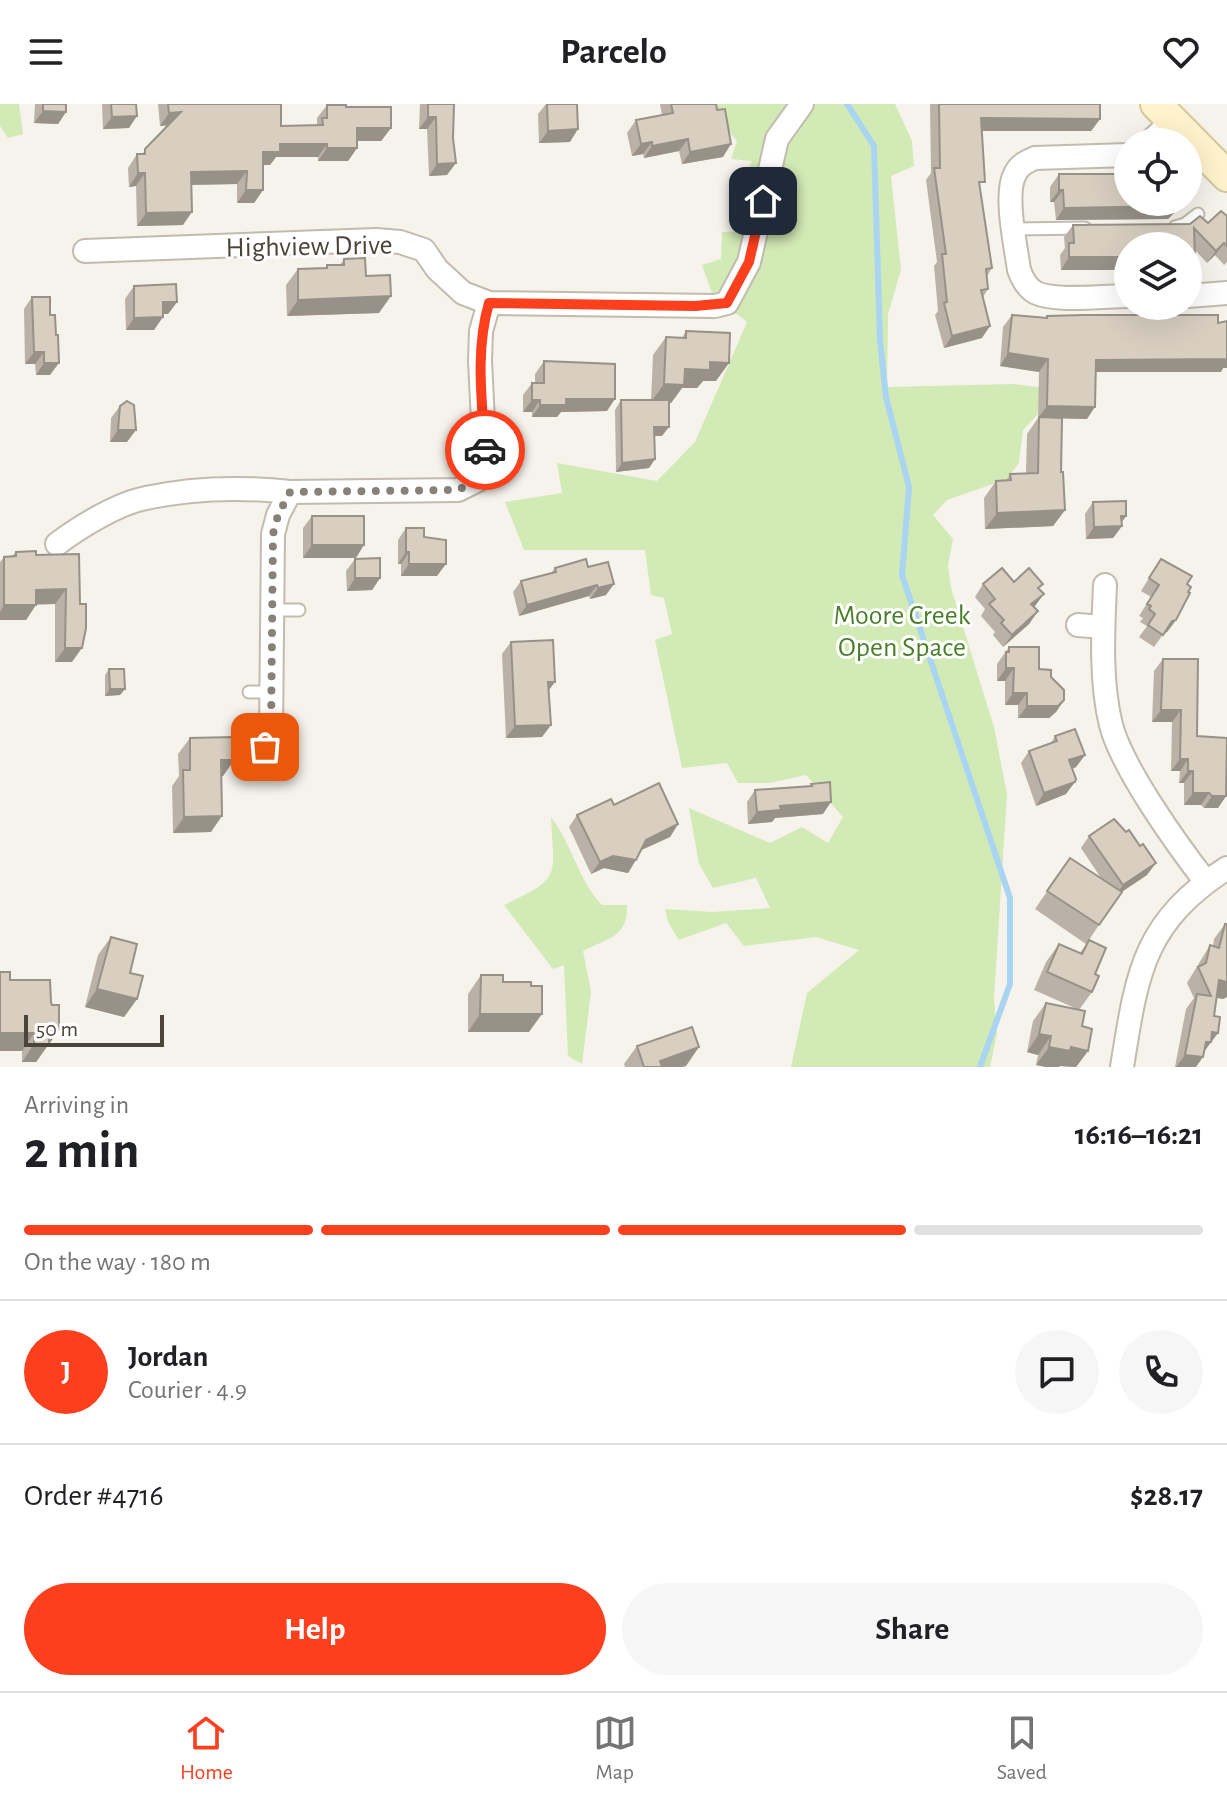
<!DOCTYPE html>
<meta charset="utf-8">
<style>
:root{--surface:#fff;--page:#f6f6f6;--text:#202124;--muted:#757577;--line:#e0e0e0;--accent:#fc3f1d}
body{margin:0;font-family:"Alegreya Sans",sans-serif;background:var(--page);color:var(--text);height:100vh;display:flex;flex-direction:column;font-size:30px;white-space:nowrap}
*{box-sizing:border-box;margin:0}
p{font-size:26px;color:var(--muted)}
.icon{flex:none;width:44px;height:44px;fill:none;stroke:currentColor;stroke-width:2;stroke-linecap:round;stroke-linejoin:round}
.map{position:relative;height:963px;overflow:hidden}
.sheet{display:flex;flex-direction:column;background:var(--surface);flex:1}
.sheet>*{flex:none}
.controls{position:absolute;left:1114px;top:24px;display:grid;gap:16px}
.controls a{display:grid;place-items:center;width:88px;height:88px;border-radius:50%;background:var(--surface);box-shadow:0 8px 32px #0002;font-size:40px}
.scale{position:absolute;left:24px;bottom:20px;width:140px;box-sizing:border-box;padding-left:8px;border:4px solid #4b4439;border-top:0;font-size:22px;line-height:28px;white-space:nowrap;color:#4b4439;-webkit-text-stroke:6px #fff;paint-order:stroke}
.pin{position:absolute;display:grid;place-items:center;width:68px;height:68px;color:#fff;margin:-34px;border-radius:16px;box-shadow:0 4px 12px #0006}
.courier{position:absolute;display:grid;place-items:center;width:80px;height:80px;margin:-40px;border:6px solid #fc3f1d;border-radius:50%;background:#fff;color:#222;box-shadow:0 2px 10px #0007}
.overview em{font-style:normal;font-weight:700}
.overview div{display:flex;flex-direction:column-reverse}
.overview{display:flex;align-items:center;justify-content:space-between;height:136px;padding:0 24px}
h1{font-size:52px;font-weight:700;line-height:60px}
.bar{display:grid;grid-template-columns:repeat(4,1fr);gap:12px 8px;align-content:center;height:96px;padding:0 24px}
.bar i{height:10px;border-radius:6px;background:var(--line)}
.bar .active{background:var(--accent)}
.bar p{grid-column:span 4}
.line{display:flex;align-items:center;gap:20px;padding:0 24px;border-top:2px solid var(--line)}
.line div{flex:1}
.round{display:grid;place-items:center;flex:none;width:84px;height:84px;border-radius:42px;background:var(--page)}
.button{display:flex;gap:16px;margin-top:auto;padding:16px 24px}
.button a{flex:1;height:92px;border-radius:48px;background:var(--accent);color:#fff;font-size:32px;font-weight:700;line-height:92px;text-align:center}
.button a+a{background:var(--page);color:var(--text)}
header{display:flex;justify-content:space-between;align-items:center;height:104px;padding:0 24px;background:var(--surface);font-size:36px;font-weight:700}
.dock{display:flex;justify-content:space-around;align-items:center;height:112px;border-top:2px solid var(--line);background:var(--surface);font-size:22px;color:var(--muted)}
.dock a{display:grid;justify-items:center;gap:4px}
.dock .active{color:var(--accent)}
.map>svg:first-child{display:block}
</style>
<header><svg class="icon" aria-label="menu" viewBox="0 0 24 24"><path d="M4 6h16M4 12h16M4 18h16"/></svg>Parcelo<svg class="icon" aria-label="heart" viewBox="0 0 24 24"><path d="M12 20l-8-8c-3-5 5-10 8-4 3-6 11-1 8 4z"/></svg></header>
<div class="map">
<svg width="1227" height="963" viewBox="0 0 1227 963">
<rect width="100%" height="100%" fill="#f6f3ec"/>
<g fill="#d2eab5">
<path d="M0,0H19L23,30L8,34L0,22Z"/>
<path d="M707,0H895L912,37L914,62L891,72L901,166L888,210L887,283L1014,280L1061,286L1023,326L1019,359L1007,375L947,396L933,411L953,435L948,461L951,484L994,623L1007,690L994,895L997,930L990,963H791L807,889L859,846L816,833L744,842L726,819L679,836L668,818L665,805L712,808L770,804L756,774L713,784L699,760L689,704L770,739L802,723L828,739L843,713L806,671L769,679H738L727,659L682,664L655,536L672,530L664,494L651,491L645,446H524L505,398L562,389L557,359L657,377L695,338L747,218L713,192L702,161L721,155L722,128L748,127L758,109L734,86L752,57L731,55L737,37Z"/>
<path d="M551,713C572,740 578,776 602,801H627C628,834 608,834 583,847L591,888L582,960L568,952L564,861L553,865L504,801C562,774 554,774 551,713Z"/>
</g>
<g fill="none" stroke-linecap="round" stroke-linejoin="round">
<path stroke="#a9d4f2" stroke-width="6" d="M847,0L874,42L880,237L886,293L909,383L902,471L1010,794V880L980,963"/>
<g stroke="#c2bbae" stroke-width="15">
<g id="lane">
<path d="M1175,123L1185,120L1198,110"/>
<path d="M1014,125L1085,124"/>
<path d="M272,506H299"/>
<path d="M249,588H271"/>
</g>
</g>
<g stroke="#c2bbae" stroke-width="26">
<g id="street">
<path d="M1150,38L1173,16"/>
<path d="M1128,51L1035,54C1026,58 1019,61 1015,70C1004,90 1016,143 1019,166C1022,174 1026,182 1033,187C1050,199 1106,192 1128,192"/>
<path d="M85,147L376,136L400,138L424,146L437,165L463,189L489,199L715,202L727,199L749,158L777,35L802,0"/>
<path d="M1188,192L1227,189"/>
<path d="M57,440C79,423 119,399 146,394C192,384 244,383 290,388"/>
<path d="M1105,481C1103,527 1100,577 1111,621C1122,664 1178,742 1206,778"/>
<path d="M1078,521L1103,523"/>
<path d="M257,658L271,628L273,430L278,411L290,388L458,386L478,376L485,357L480,257L481,227L489,199"/>
<path d="M1122,963C1137,870 1142,819 1227,764"/>
</g>
</g>
<g stroke="#d6c79b" stroke-width="34">
<path id="secondary" d="M1156,0L1227,72"/>
</g>
<use href="#lane" stroke="#fff" stroke-width="11"/>
<use href="#street" stroke="#fff" stroke-width="22"/>
<use href="#secondary" stroke="#fff3cd" stroke-width="30"/>
</g>
<g fill="#bab2a6">
<path d="M35,0H66V8L58,20L34,19Z"/>
<path d="M102,0H136L129,24L103,25Z"/>
<path d="M158,0H281V22L317,21V14L327,1L346,3L391,24L381,37H357V44L348,57H318V53H276L270,61H263V86L254,99H237V80L192,81L183,121L137,122L136,82L129,83L128,64L137,50H142L168,21L160,22Z"/>
<path d="M420,0H454L453,34L447,71L429,72L427,25H419Z"/>
<path d="M546,0H547L570,38L539,39L538,10Z"/>
<path d="M660,0H716L723,53L682,60L679,47L644,54L643,50L632,52L627,29L636,16L662,11Z"/>
<path d="M930,0H1100V15L1091,27H982L980,84L992,164L987,172L988,185L983,193L982,234L944,244L935,211L938,207L934,162L937,158L926,76L931,69Z"/>
<path d="M1059,70L1128,98H1182L1176,107L1168,115L1056,116L1054,98H1050V83Z"/>
<path d="M1227,112V158L1224,161L1215,151L1207,159L1195,146V153L1188,163V142L1128,166H1061L1060,151L1065,144L1064,133L1073,121L1208,119Z"/>
<path d="M344,155L366,172L379,209L287,212L286,181L298,165L326,164L327,161H340Z"/>
<path d="M134,182L177,198L168,210H163L154,226H126L125,195Z"/>
<path d="M32,193L50,211V271H36L35,260H25L24,205Z"/>
<path d="M1012,211L1046,214L1047,212L1218,219L1227,217V264H1223L1221,268H1096L1087,315L1062,314L1061,368L1065,406L1053,422L985,425L984,394L996,377H1006L1010,370L1026,369L1027,330L1038,314L1039,268L1000,262L1003,223Z"/>
<path d="M686,227L716,277H703L697,284H682L671,299H669L662,332H655V355L649,364L616,368L615,306L621,296H651L653,251L666,233L682,234Z"/>
<path d="M544,257L607,307L561,308L557,313H532V308H523V291L532,279H535V270Z"/>
<path d="M120,302L127,338H110L111,314Z"/>
<path d="M1093,398L1126,412L1121,419L1122,422L1113,434L1086,435L1085,410Z"/>
<path d="M312,412L356,454H303V424Z"/>
<path d="M406,424L424,433L437,472H401V460H398V436Z"/>
<path d="M16,448L36,451L79,450L72,558H55V500H36L26,516H0V458L4,453L12,452Z"/>
<path d="M355,455L380,474L372,486L347,487L346,467Z"/>
<path d="M1161,455L1187,480L1188,488L1176,516L1167,528L1164,529L1154,543L1139,533L1147,522L1140,518L1143,514L1139,512L1151,493L1141,487Z"/>
<path d="M588,463L606,491L590,495L589,492L519,512L513,488L521,477L551,469L555,464Z"/>
<path d="M1014,478L1039,485L1034,503L1038,507L1029,520L1003,543L993,531L995,528L981,512L985,505L975,493L983,480Z"/>
<path d="M511,538L549,587L542,633L506,634L502,550Z"/>
<path d="M1009,543L1051,573L1064,596L1056,608L1049,614H1018V601H1005V577H997V560Z"/>
<path d="M1163,555L1197,632L1226,692L1218,704H1204L1201,701H1184V679H1179L1180,667H1171L1172,618H1152L1154,567Z"/>
<path d="M109,565L125,585L120,591L105,592V571Z"/>
<path d="M1055,632L1085,651L1076,663L1072,665L1066,690L1036,702L1021,659L1029,647L1051,639Z"/>
<path d="M190,634L234,656L223,672H221L211,728L173,729L172,682L179,672L178,650Z"/>
<path d="M811,680L823,710L775,714L772,718L748,720L747,698L755,686L810,682Z"/>
<path d="M614,701L678,720L670,733L641,746L628,769L604,764L591,770L569,723L577,711Z"/>
<path d="M1089,732L1147,771L1120,789L1089,836L1095,870L1092,888L1079,906L1088,947L1076,963L1060,962L1059,963H1046L1036,961L1038,951L1027,948L1033,917L1046,899L1077,905L1034,886L1046,858L1059,840L1080,849L1086,840L1035,805L1070,754L1101,774L1081,744Z"/>
<path d="M1225,820H1227V893L1223,895L1217,894L1214,912L1218,929L1204,947L1196,963H1175L1186,905L1194,894L1187,879L1210,841L1213,842L1214,835Z"/>
<path d="M111,833L130,869L137,895L124,913L85,903L98,851Z"/>
<path d="M0,868L10,876L51,898L59,926L36,958H22V947H0Z"/>
<path d="M481,871L503,878L529,928H468V890Z"/>
<path d="M637,942L686,962L682,963H625L624,960Z"/>
</g>
<g fill="#979187">
<path d="M43,7L66,8L58,20L34,19Z"/>
<path d="M181,8L172,21L160,22L169,9Z"/>
<path d="M137,12L129,24L103,25L112,13Z"/>
<path d="M428,13H436L427,25H419Z"/>
<path d="M981,14L1100,15L1091,27H973Z"/>
<path d="M357,24H391L381,37H347Z"/>
<path d="M578,25L570,38L539,39L548,27Z"/>
<path d="M688,35L679,47L644,54L652,42Z"/>
<path d="M652,38L643,50L632,52L641,40Z"/>
<path d="M280,40H327L318,53H276L270,61H254L263,48Z"/>
<path d="M731,40L723,53L682,60L690,48Z"/>
<path d="M327,44H357L348,57H318Z"/>
<path d="M456,59L447,71L429,72L437,60Z"/>
<path d="M247,67L237,80L182,81L191,68Z"/>
<path d="M138,69H145L136,82L129,83Z"/>
<path d="M246,86H263L254,99H237Z"/>
<path d="M1059,86H1063L1054,98H1050Z"/>
<path d="M1182,98L1176,107L1168,115L1056,116L1064,104Z"/>
<path d="M192,108L183,121L137,122L146,109Z"/>
<path d="M1224,139L1215,151L1207,159L1216,147Z"/>
<path d="M1069,153H1128V166H1061Z"/>
<path d="M1188,153H1195L1188,163Z"/>
<path d="M391,192L379,209L287,212L298,196Z"/>
<path d="M163,198H177L168,210H154Z"/>
<path d="M163,213L154,226H126L134,214Z"/>
<path d="M990,222L982,234L944,244L952,232Z"/>
<path d="M34,248H44L35,260H25Z"/>
<path d="M1008,249L1048,255L1039,268L1000,262Z"/>
<path d="M1227,255V264H1223L1221,268H1088L1096,256Z"/>
<path d="M710,258L729,259L716,277H703L697,284H682L671,299L651,298L664,280L685,265Z"/>
<path d="M44,259H59L50,271H36Z"/>
<path d="M566,295H615L607,307L561,308L557,313H532L540,301Z"/>
<path d="M532,296H540L532,308H523Z"/>
<path d="M1047,302L1095,303L1087,315L1038,314Z"/>
<path d="M654,323H669L662,332H648Z"/>
<path d="M118,326H136L127,338H110Z"/>
<path d="M655,355L649,364L616,368L622,359Z"/>
<path d="M1065,406L1053,422L985,425L997,409Z"/>
<path d="M1121,412H1126L1119,422H1122L1113,434L1086,435L1094,423Z"/>
<path d="M312,441H364L356,454H303Z"/>
<path d="M406,448H409L401,460H398Z"/>
<path d="M409,460H446L437,472H401Z"/>
<path d="M355,474H380L372,486L347,487Z"/>
<path d="M614,480L606,491L590,495L598,484Z"/>
<path d="M597,481L589,492L519,512L527,501Z"/>
<path d="M66,485L55,500L26,501L36,486Z"/>
<path d="M1044,490L1035,502L1023,512L1031,500Z"/>
<path d="M4,501H36L26,516H0V508Z"/>
<path d="M1038,507L1029,520L1003,543L1012,531Z"/>
<path d="M1176,516L1167,528L1163,529L1172,517Z"/>
<path d="M65,544H82L72,558H55Z"/>
<path d="M1006,564H1014L1005,577H997Z"/>
<path d="M548,578H555L546,590Z"/>
<path d="M110,585H125L120,591L105,592Z"/>
<path d="M1013,589H1027L1018,601H1005Z"/>
<path d="M1064,596L1056,608L1049,614H1018L1027,602Z"/>
<path d="M1161,606H1181L1172,618H1152Z"/>
<path d="M551,621L542,633L506,634L515,622Z"/>
<path d="M1085,651L1076,663L1061,669L1069,656Z"/>
<path d="M1180,655H1188L1180,667H1171Z"/>
<path d="M221,656H234L223,672H210Z"/>
<path d="M1188,667H1193L1184,679H1179Z"/>
<path d="M1075,678L1066,690L1036,702L1044,689Z"/>
<path d="M1193,689H1209L1201,701H1184Z"/>
<path d="M1212,692H1226L1218,704H1204Z"/>
<path d="M831,698L823,710L775,714L772,718L748,720L757,708L780,702Z"/>
<path d="M222,712L211,728L173,729L184,713Z"/>
<path d="M678,720L670,733L637,748L646,736Z"/>
<path d="M613,752L636,756L628,769L604,764L591,770L600,758Z"/>
<path d="M1156,759L1147,771L1114,793L1123,781Z"/>
<path d="M1219,876L1227,878V893L1223,895L1210,892Z"/>
<path d="M97,885L137,895L124,913L85,903Z"/>
<path d="M480,910H542L529,928H468Z"/>
<path d="M59,926L36,958H22L34,940L51,927Z"/>
<path d="M1212,928L1218,929L1200,953H1203L1196,963H1176L1185,951Z"/>
<path d="M2,929H34L22,947H0V933Z"/>
<path d="M1039,930L1051,932L1038,951L1027,948Z"/>
<path d="M699,943L686,962L682,963H655L660,957Z"/>
<path d="M1049,943H1071L1088,947L1076,963L1060,962L1059,963H1046L1036,961Z"/>
</g>
<g fill="#d8cfc1" stroke="#979187" stroke-width="2">
<path d="M43,0H66V8L43,7Z"/>
<path d="M111,0H136L137,12L112,13Z"/>
<path d="M168,0H281V22L323,21L322,14H327V1H346V3H391V24H357V44H327V40H280V48H263V86H246L247,67L191,68L192,108L146,109L145,69H138L137,50H145V45L181,8L169,9Z"/>
<path d="M428,0H454L453,34L456,59L437,60L436,13H428Z"/>
<path d="M547,0H577L578,25L548,27Z"/>
<path d="M671,0H716L717,6L725,5L731,40L690,48L688,35L652,42V38L641,40L636,16L673,9Z"/>
<path d="M939,0H1100V15L981,14L985,78H979L992,164L986,165L988,185L981,186L990,222L952,232L944,199L947,198L942,150H946L934,64H940Z"/>
<path d="M1059,70H1128V98H1181L1176,102L1064,104L1063,86H1059Z"/>
<path d="M1188,71L1196,80L1188,88Z"/>
<path d="M1221,107L1227,112V142L1224,139L1216,147L1194,124L1195,153H1188V142H1128V153H1069V139H1074L1073,121L1190,120L1200,112L1208,119Z"/>
<path d="M365,154L366,172L390,171L391,192L298,196V165L327,164V161H344V155Z"/>
<path d="M176,180L177,198H163V213L134,214V182Z"/>
<path d="M32,193H50V211H55L56,231H58L59,259H44V248H34Z"/>
<path d="M1012,211L1047,214V212L1084,211H1218V219L1227,217V255L1096,256L1095,303L1047,302L1048,255L1008,249Z"/>
<path d="M686,227L730,229L729,259L710,258V266L685,265L684,281L664,280L666,233L686,234Z"/>
<path d="M544,257L615,260V295H566V301H540V296H532V279H544Z"/>
<path d="M621,296H669V323H654L655,355L622,359Z"/>
<path d="M127,297L134,301L136,326H118L120,302Z"/>
<path d="M1039,313L1062,314L1061,368H1063L1065,406L997,409L996,377L1011,376L1010,370L1038,369Z"/>
<path d="M1126,397V412H1121L1122,422L1094,423L1093,398Z"/>
<rect x="312" y="412" width="52" height="29"/>
<path d="M406,424H424V433L446,436V460H409V448H406Z"/>
<path d="M36,447V451L79,450L80,500H86V524L82,544H65L66,485L36,486V501H4V453L16,452V448Z"/>
<path d="M380,454V474H355V455Z"/>
<path d="M586,455L588,463L608,458L614,480L598,484L597,481L527,501L521,477L556,468L555,464Z"/>
<path d="M1161,455L1192,472L1187,480L1191,483L1188,488L1190,489L1176,516L1172,517L1163,531L1148,521L1155,510L1149,505L1151,502L1147,500L1159,481L1149,474Z"/>
<path d="M1002,464L1014,478L1029,464L1043,480L1038,484L1044,490L1031,500L1038,507L1012,531L1001,519L1004,516L989,500L995,495L983,480Z"/>
<path d="M553,536L555,578H548L551,621L515,622L511,538Z"/>
<path d="M1009,543H1039V565L1051,566V573L1064,586V596L1058,602H1027V589H1013L1014,564H1006V548H1009Z"/>
<path d="M1163,555H1198L1197,632L1227,634L1226,692H1212L1209,689H1193V667H1188V655H1180L1181,606H1161Z"/>
<path d="M109,565H124L125,585H110Z"/>
<path d="M1075,625L1085,651L1069,656L1076,675L1075,678L1044,689L1029,647L1057,637L1055,632Z"/>
<path d="M233,633L234,656H221L222,712L184,713L183,666H190V634Z"/>
<path d="M830,678L831,698L780,702L781,706L757,708L755,686L812,682L811,680Z"/>
<path d="M659,679L678,720L646,736L636,756L613,752L600,758L577,711L611,695L614,701Z"/>
<path d="M1114,715L1126,728L1129,726L1140,742L1143,740L1156,759L1123,781L1089,732Z"/>
<path d="M1070,754L1122,788L1099,821L1047,787Z"/>
<path d="M1225,820H1227V878L1219,876L1214,912L1220,913L1218,929L1212,928L1211,938H1206L1203,953L1185,951L1197,890L1211,892L1198,863L1206,859L1210,841L1219,844Z"/>
<path d="M111,833L137,840L130,869L143,872L137,895L97,885Z"/>
<path d="M1089,836L1106,844L1095,870L1099,872L1092,888L1047,868L1059,840L1082,850Z"/>
<path d="M0,868H10V876H50L51,898L52,901H59V926L51,927L49,929V940H34V929H2V944H0Z"/>
<path d="M481,871H503V878H531V882H542V910H480Z"/>
<path d="M1046,899L1085,907L1082,922L1092,925L1088,947L1071,943L1070,947L1049,943L1051,932L1039,930Z"/>
<path d="M692,923L699,943L660,957L662,963H644L637,942Z"/>
</g>
<g fill="none" stroke-linecap="round" stroke-linejoin="round">
<path stroke="#878178" stroke-width="8" stroke-dasharray="0 14.4" d="M265,643L271,628L273,430L278,411L290,388L458,386L478,376L485,357V346"/>
<path stroke="#fc3f1d" stroke-width="10" d="M485,346C482,296 475,247 489,199L695,202L727,199L749,158L763,97"/>
</g>
<g text-anchor="middle" stroke-width="6" stroke-linejoin="round" paint-order="stroke">
<g font-size="28" fill="#4b4439" stroke="#fff">
<text transform="translate(309 141) rotate(-1)" y="10">Highview Drive</text>
</g>
<g font-size="28" fill="#4a7f2a" stroke="#fff">
<text x="902" y="520">Moore Creek<tspan x="902" dy="32">Open Space</tspan></text>
</g>
</g>
</svg>
<div class="controls">
<a><svg class="icon" aria-label="locate" viewBox="0 0 24 24"><circle cx="12" cy="12" r="6"/><path d="M12 2v4M12 18v4M2 12h4M18 12h4"/></svg></a>
<a><svg class="icon" aria-label="layers" viewBox="0 0 24 24"><path d="M12 4l9 5-9 5-9-5zM3 14l9 5 9-5"/></svg></a>
</div>
<div class="scale">50 m</div>
<div class="pin" style="left:265px;top:643px;background:#ea580c"><svg class="icon" aria-label="bag" viewBox="0 0 24 24"><path d="M5 8h14l-1 12H6zM9 8a3 3 0 0 1 6 0"/></svg></div>
<div class="pin" style="left:763px;top:97px;background:#1f2937"><svg class="icon" aria-label="home" viewBox="0 0 24 24"><path d="M3 11l9-7 9 7M6 9v11h12V9"/></svg></div>
<div class="courier" style="left:485px;top:346px"><svg class="icon" aria-label="car" viewBox="0 0 24 24"><path d="M5 17H2v-5l4-1 3-4h7l3 4 3 1v5h-3M9 17h6M6 11h13"/><circle cx="7" cy="17" r="2"/><circle cx="17" cy="17" r="2"/></svg></div>
</div>
<section class="sheet">
<div class="overview"><div><h1>2 min</h1><p>Arriving in</p></div><em>16:16–16:21</em></div>
<div class="bar"><i class="active"></i><i class="active"></i><i class="active"></i><i></i><p>On the way · 180 m</p></div>
<div class="line" style="height:144px"><b class="round" style="background:var(--accent);color:#fff">J</b><div><b>Jordan</b><p>Courier · 4.9</p></div><a class="round"><svg class="icon" aria-label="chat" viewBox="0 0 24 24"><path d="M4 5h16v11H9l-5 4z"/></svg></a><a class="round"><svg class="icon" aria-label="phone" viewBox="0 0 24 24"><path d="M5 4h4l2 5-3 2q2 4 5 5l2-3 5 2v4C11 20 4 13 5 4z"/></svg></a></div>
<div class="line" style="height:104px"><div>Order #4716</div><b>$28.17</b></div>
<div class="button"><a>Help</a><a>Share</a></div>
</section>
<nav class="dock">
<a class="active"><svg class="icon" aria-label="home" viewBox="0 0 24 24"><path d="M3 11l9-7 9 7M6 9v11h12V9"/></svg>Home</a>
<a><svg class="icon" aria-label="map" viewBox="0 0 24 24"><path d="M3 6l6-2 6 2 6-2v14l-6 2-6-2-6 2zM9 4v14M15 6v14"/></svg>Map</a>
<a><svg class="icon" aria-label="saved" viewBox="0 0 24 24"><path d="M7 4h10v16l-5-4-5 4z"/></svg>Saved</a>
</nav>
